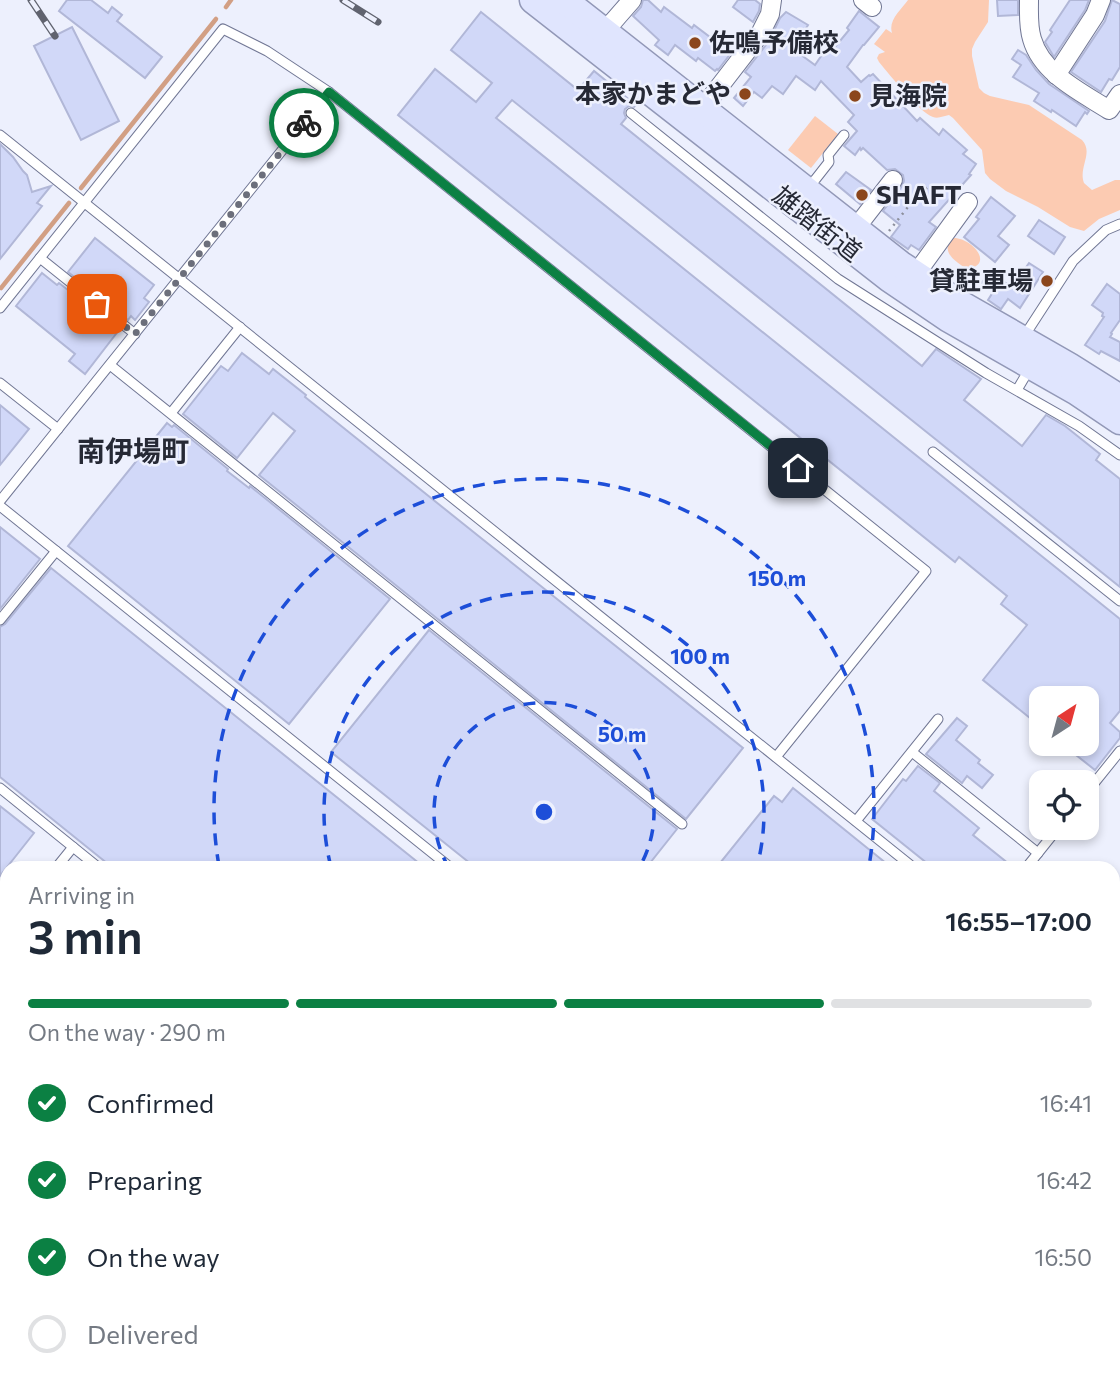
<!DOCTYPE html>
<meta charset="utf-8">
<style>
:root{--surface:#fff;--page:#f2f2f3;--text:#1f2937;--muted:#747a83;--line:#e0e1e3;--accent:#0b8043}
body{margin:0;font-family:Commissioner,"Noto Sans JP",sans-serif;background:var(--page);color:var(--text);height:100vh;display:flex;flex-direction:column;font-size:26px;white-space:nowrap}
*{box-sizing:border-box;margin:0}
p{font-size:23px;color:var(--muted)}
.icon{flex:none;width:38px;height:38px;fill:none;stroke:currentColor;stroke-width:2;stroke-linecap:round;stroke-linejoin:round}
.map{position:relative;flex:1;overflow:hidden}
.details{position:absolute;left:0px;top:861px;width:1120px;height:527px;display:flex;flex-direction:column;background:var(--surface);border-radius:21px 21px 0 0;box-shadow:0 4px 10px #0003}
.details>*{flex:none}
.needle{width:46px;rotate:36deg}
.fabs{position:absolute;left:1029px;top:686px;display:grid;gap:14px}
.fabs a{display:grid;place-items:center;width:70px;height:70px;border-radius:14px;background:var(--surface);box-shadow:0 4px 10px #0003;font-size:35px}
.pin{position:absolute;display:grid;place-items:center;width:60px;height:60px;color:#fff;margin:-30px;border-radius:14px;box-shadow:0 4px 10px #0006}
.courier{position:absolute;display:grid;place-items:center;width:70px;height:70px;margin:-35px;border:5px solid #0b8043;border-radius:50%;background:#fff;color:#222;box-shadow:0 2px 9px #0007}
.headline em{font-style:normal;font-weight:600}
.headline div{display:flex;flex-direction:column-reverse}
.headline{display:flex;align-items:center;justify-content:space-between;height:119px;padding:0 28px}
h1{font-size:46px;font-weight:600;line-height:52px}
.bar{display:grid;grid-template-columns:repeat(4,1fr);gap:10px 7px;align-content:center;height:84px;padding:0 28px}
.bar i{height:9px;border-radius:5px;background:var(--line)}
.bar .on{background:var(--accent)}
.bar p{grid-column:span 4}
ol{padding:0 28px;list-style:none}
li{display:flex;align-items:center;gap:21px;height:77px}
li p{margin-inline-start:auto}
li .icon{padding:7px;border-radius:50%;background:var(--accent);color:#fff;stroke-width:4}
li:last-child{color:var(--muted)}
li i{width:38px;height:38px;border:4px solid var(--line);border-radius:50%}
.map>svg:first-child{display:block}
</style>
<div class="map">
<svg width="1120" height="1387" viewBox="0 0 1120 1387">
<rect width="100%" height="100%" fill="#edf0fd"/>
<g fill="#fccbb2">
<path d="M908,0H989L988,22L975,42L972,49V56L979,88L984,93L990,96L1029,105L1082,140C1094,153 1078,167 1084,183L1092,190L1115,180H1120V210L1099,219L1084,231L1070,227L1038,207L1006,191L990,179L985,173L982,150L953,118L949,115C944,116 938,119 933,117C919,112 890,75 879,62L877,58L879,54L885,52L874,44L886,29L892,33C888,20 901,10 908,0Z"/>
<path d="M815,116L838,134L811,168L788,150Z"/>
<path d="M954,238C971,238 995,264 968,269C956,263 938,250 954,238Z"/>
<path d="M0,1004L7,1006V1100L0,1098Z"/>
<path d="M647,1381H747L745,1387H645Z"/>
</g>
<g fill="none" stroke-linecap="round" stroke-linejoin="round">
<g stroke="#d29f84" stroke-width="4.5">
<path d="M226,7L231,0"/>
<path d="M81,188L216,19"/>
<path d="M1,288L69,203"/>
</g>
</g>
<g fill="#d1d8f8" stroke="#b1b7d7" stroke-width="2">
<path d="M67,0H91L108,13L112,7L122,15L117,21L162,57L145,78L59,11Z"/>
<path d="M643,0H648L661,12L664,7L692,28L694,25L731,53L718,70L717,69L715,71L698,58L696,61L675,45L668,55L655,45L659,40L633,16L641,7Z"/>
<path d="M738,0H755L760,4L759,11L753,22L733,7Z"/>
<path d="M997,0H1018V15L998,16Z"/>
<path d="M1070,0H1089L1085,10L1054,57L1045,42L1052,32L1050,30Z"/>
<path d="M1112,0L1120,4V67L1112,80L1109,79L1101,92L1071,72L1105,21Z"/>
<path d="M859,11L879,27L864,45H863L847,67L861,82L869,75L870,76L873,74L917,121L920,118L939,135L943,129L967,150L963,154L976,164L969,174L971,175L929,222L936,227L919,250L911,245L908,249L891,237L900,225L883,211L902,186L904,181L903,175L895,169L887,170L863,148L861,150L860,148L855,155L844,146L857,131L848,122L854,115L821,81L815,90L796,76L783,94L772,86L762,98L754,92L743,106L734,98L751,77L745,72L769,41L780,18L786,12L808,25L793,49L815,65L830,43L835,47L849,30L847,28Z"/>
<path d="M481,12L578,90L594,71L636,105L634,107L629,106L625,109L624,113L626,118L621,124L922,366L936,349L981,379L964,400L1022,446L1046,415L1065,426L1100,454L1096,460L1120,479V587L512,100L496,118L1120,619V711L1110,723L1120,732V738L1095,770L1062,744H1087V698H1041V727L983,680L1027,625L1001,604L1007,596L959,557L955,562L398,115L435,69L476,102L492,83L451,50Z"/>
<path d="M72,27L119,121L81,140L34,46Z"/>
<path d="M1018,50L1026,55L1036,70L1049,84L1089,111L1087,114L1085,112L1076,126L1052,110L1051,112L1034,101L1039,93L1013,77L1021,65L1012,59Z"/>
<path d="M0,144L13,157L23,171L27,175L32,192L51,186L37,203L42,206L0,259Z"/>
<path d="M846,172L871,190L860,204L836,184Z"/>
<path d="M991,197L1015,216L998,236L1009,245L995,262L964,237L979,219L976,217Z"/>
<path d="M1039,220L1065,237L1054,254L1028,236Z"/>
<path d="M95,238L154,285L144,298L149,302L135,320L131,316L128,320L68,272Z"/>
<path d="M1029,263L1043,272L1020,308L1008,299L1001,309L988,300L993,292L981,284L989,272L1012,287Z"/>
<path d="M42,273L57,285L59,283L119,330L85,374L69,361L75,354L16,306Z"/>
<path d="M1107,284L1120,294V320L1111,333L1112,334L1110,337L1120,342V361L1101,351L1099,354L1085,345L1104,317L1102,316L1103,313L1092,305Z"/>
<path d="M242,353L269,374L273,369L306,395L305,397L743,748L686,819L259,475L295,431L273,413L237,458L183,414L221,366L228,371Z"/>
<path d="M0,405L29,429L0,465Z"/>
<path d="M167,423L172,427L174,425L228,469L227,471L249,488L250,486L390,599L289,724L68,546Z"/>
<path d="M0,527L40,559L0,609Z"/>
<path d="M51,568L425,868H113L0,777V627L5,624Z"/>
<path d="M429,630L677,829L646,868H476L331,752Z"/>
<path d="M957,718L967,726L956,740L980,760L978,763L993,775L982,788L967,776L962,783L926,754Z"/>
<path d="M918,766L940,783L934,791L979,828L973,835L1014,868H933L872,819L903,779L906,781Z"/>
<path d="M793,788L892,868H716L774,796L782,802Z"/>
<path d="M0,806L34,833L0,876Z"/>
</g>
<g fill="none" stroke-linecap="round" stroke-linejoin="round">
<g stroke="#717794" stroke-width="11">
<g id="service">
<path d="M631,113L838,279L986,373L1079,426L1120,455"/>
<path d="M0,135L914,868"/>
<path d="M807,190L829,162L828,155L844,135"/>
<path d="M40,258L135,334"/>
<path d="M0,308L223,29L267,51L329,92L926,571L776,757"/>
<path d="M1023,338L1073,261L1106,230L1120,224"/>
<path d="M110,365L682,824"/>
<path d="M0,383L58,429"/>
<path d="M1017,390L1030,368"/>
<path d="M171,413L240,327"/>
<path d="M933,452L1120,601"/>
<path d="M0,501L329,92"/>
<path d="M0,506L451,868"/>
<path d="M0,620L56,551"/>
<path d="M912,752L1038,853"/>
<path d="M0,788L99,868"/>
<path d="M1087,792L1120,751"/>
<path d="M856,821L938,719"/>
<path d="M56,868L73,847"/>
<path d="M1026,868L1058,828"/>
<path d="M1113,899L1120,890"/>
<path d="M0,900L7,906"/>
<path d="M0,937L7,929"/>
<path d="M0,968L7,970"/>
</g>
</g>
<g stroke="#717794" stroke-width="20">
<g id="minor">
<path d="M863,0L872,7"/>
<path d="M1029,0C1029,13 1028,27 1032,39C1042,74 1081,92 1109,110L1120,94"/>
<path d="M604,32L632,0"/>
<path d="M1056,75L1095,15L1101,0"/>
<path d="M702,109L760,34L770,14L772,0"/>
<path d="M855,229L893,180"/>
<path d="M915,275L968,202"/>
<path d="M509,1381L517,1387"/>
<path d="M924,1381L945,1387"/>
<path d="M638,1387L640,1381"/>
<path d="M792,1387L794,1381"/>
<path d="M833,1387L835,1381"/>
<path d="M1096,1387L1098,1381"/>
</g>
</g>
<g stroke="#717794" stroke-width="24">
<g id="tertiary">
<path d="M1113,955L1120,944"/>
<path d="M1113,1312L1120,1314"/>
<path d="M813,1387L815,1381"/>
</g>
</g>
<g stroke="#9298b7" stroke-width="29">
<g id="primary">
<path d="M533,0L890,279L949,319L1077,392L1120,421"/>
<path d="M564,0L900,264L959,303L1069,366L1120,398"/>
</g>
</g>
<g stroke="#8c8f9b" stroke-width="2.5" stroke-dasharray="2 5" stroke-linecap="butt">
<path d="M889,231L919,193L930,186"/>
<path d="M0,1088L7,1090"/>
</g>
<use href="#service" stroke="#fff" stroke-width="9"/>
<use href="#minor" stroke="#fff" stroke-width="18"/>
<use href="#tertiary" stroke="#fff" stroke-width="21"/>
<use href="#primary" stroke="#e0e5fe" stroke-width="26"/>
<g stroke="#60636f" stroke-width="7">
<g id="rail">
<path d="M31,0L55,36"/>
<path d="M343,0L378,22"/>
<path d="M0,1328L7,1330"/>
<path d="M147,1381L168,1387"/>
<path d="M180,1381L202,1387"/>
</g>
</g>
<use href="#rail" stroke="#edf0fd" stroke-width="4.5" stroke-dasharray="13" stroke-linecap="butt"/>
</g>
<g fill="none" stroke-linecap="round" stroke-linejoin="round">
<path stroke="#6c6f7b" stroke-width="7" stroke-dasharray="0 12.6" d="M97,304L135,334L304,123"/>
<path stroke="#0b8043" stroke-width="9" d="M304,123L329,92L798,468"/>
</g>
<g fill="none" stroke="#1d4ed8" stroke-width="3.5" stroke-dasharray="12 9">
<path d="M449 868A110 110 0 1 1 639 868"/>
<path d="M331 867A220 220 0 1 1 757 867"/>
<path d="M219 866A330 330 0 1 1 869 866"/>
</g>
<g fill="#8b461c" stroke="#edf0fd" stroke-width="2.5">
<circle cx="695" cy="43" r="7"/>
<circle cx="745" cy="94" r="7"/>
<circle cx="855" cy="96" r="7"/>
<circle cx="862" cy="195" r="7"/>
<circle cx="1047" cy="281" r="7"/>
</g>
<g text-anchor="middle" stroke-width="5" stroke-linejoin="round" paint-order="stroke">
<g font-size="26" font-weight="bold" fill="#262935" stroke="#edf0fd" text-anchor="start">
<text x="709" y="52">佐鳴予備校</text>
<text x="731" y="103" text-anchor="end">本家かまどや</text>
<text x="869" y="105">見海院</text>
<text x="876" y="204">SHAFT</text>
<text x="1033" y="290" text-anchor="end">貸駐車場</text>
</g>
<g font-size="26" fill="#262935" stroke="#edf0fd">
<text transform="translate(817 224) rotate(38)" y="9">雄踏街道</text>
</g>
<g font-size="28" font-weight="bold" fill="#262935" stroke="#edf0fd">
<text x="133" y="461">南伊場町</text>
</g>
</g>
<circle cx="544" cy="812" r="10" fill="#1d4ed8" stroke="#edf0fd" stroke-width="3.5"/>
<g font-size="21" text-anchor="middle" font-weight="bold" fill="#1d4ed8" stroke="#edf0fd" stroke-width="5" stroke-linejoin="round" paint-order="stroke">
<text x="777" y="586">150 m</text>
<text x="700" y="664">100 m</text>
<text x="622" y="742">50 m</text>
</g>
</svg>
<div class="fabs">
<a><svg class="needle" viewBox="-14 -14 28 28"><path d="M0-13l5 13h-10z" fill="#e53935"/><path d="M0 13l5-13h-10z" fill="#747a83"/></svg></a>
<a><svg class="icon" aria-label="locate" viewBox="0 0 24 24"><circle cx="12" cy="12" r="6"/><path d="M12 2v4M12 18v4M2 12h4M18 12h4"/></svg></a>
</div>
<div class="pin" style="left:97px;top:304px;background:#ea580c"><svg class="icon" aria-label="bag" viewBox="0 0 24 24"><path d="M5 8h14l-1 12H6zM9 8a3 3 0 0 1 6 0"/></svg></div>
<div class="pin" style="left:798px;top:468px;background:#1f2937"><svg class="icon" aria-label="home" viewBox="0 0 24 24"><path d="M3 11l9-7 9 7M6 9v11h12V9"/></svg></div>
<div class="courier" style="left:304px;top:123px"><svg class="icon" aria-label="bike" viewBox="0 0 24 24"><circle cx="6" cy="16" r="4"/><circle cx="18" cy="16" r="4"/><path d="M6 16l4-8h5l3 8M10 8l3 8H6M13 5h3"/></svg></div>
<section class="details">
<div class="headline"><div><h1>3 min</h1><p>Arriving in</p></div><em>16:55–17:00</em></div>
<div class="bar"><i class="on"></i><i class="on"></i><i class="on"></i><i></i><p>On the way · 290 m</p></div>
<ol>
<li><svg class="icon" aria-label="check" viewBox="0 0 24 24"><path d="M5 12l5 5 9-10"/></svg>Confirmed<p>16:41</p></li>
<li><svg class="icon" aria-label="check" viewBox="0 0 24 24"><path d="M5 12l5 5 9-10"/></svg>Preparing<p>16:42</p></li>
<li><svg class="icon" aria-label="check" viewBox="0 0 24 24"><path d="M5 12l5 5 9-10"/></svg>On the way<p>16:50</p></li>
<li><i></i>Delivered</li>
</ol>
</section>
</div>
